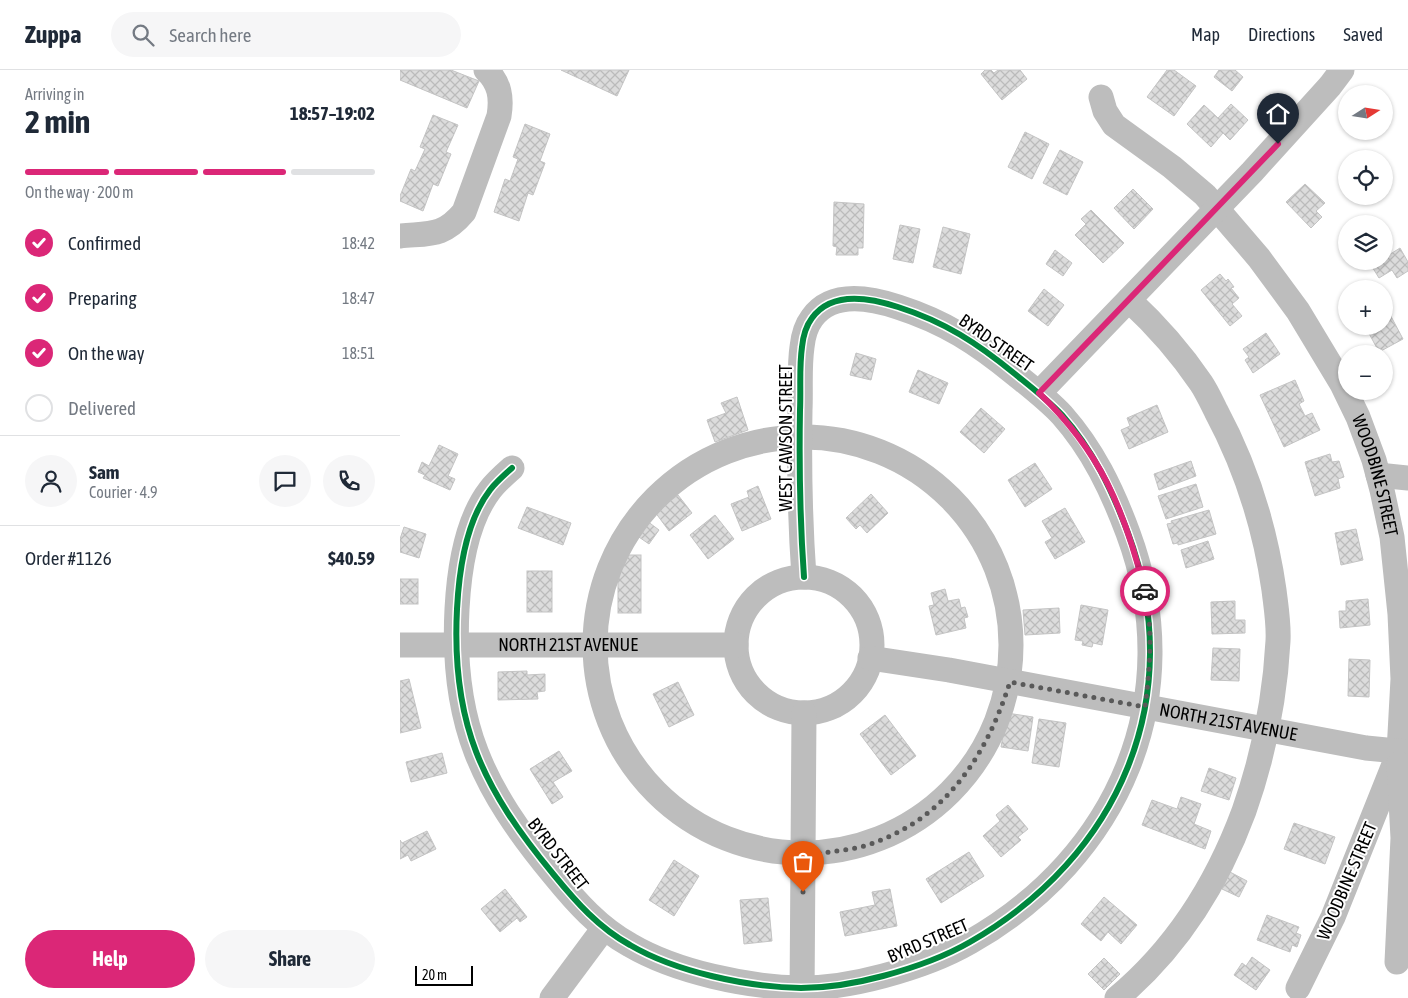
<!DOCTYPE html>
<meta charset="utf-8">
<style>
:root{--surface:#fff;--page:#f6f6f7;--text:#1f2937;--muted:#747a83;--line:#e0e1e3;--accent:#db2777}
body{margin:0;font-family:"Asap Condensed",sans-serif;background:var(--page);color:var(--text);height:100vh;display:flex;flex-direction:column;font-size:19px;white-space:nowrap}
*{box-sizing:border-box;margin:0}
p{font-size:16px;color:var(--muted)}
.icon{flex:none;width:28px;height:28px;fill:none;stroke:currentColor;stroke-width:2;stroke-linecap:round;stroke-linejoin:round}
.map{position:relative;flex:1;overflow:hidden}
.sheet{display:flex;flex-direction:column;background:var(--surface);width:400px}
.sheet>*{flex:none}
.needle{width:32px;rotate:78deg}
.fabs{position:absolute;left:938px;top:15px;display:grid;gap:10px}
.fabs a{display:grid;place-items:center;width:55px;height:55px;border-radius:50%;background:var(--surface);box-shadow:0 1px 4px #0004;font-size:25px}
.scale{position:absolute;left:15px;bottom:12px;width:58px;box-sizing:border-box;padding-left:5px;border:2px solid #000;border-top:0;font-size:14px;line-height:18px;white-space:nowrap;color:#000;-webkit-text-stroke:4px #fff;paint-order:stroke}
.pin{position:absolute;display:grid;place-items:center;width:42px;height:42px;color:#fff;margin:-51px -21px;border-radius:50% 50% 50% 0;rotate:-45deg;box-shadow:0 0 5px #0007}
.pin .icon{rotate:45deg}
.courier{position:absolute;display:grid;place-items:center;width:50px;height:50px;margin:-25px;border:4px solid #db2777;border-radius:50%;background:#fff;color:#222;box-shadow:0 1px 6px #0007}
.headline em{font-style:normal;font-weight:700}
.headline div{display:flex;flex-direction:column-reverse}
.headline{display:flex;align-items:center;justify-content:space-between;height:85px;padding:0 25px}
h1{font-size:32px;font-weight:700;line-height:38px}
.bar{display:grid;grid-template-columns:repeat(4,1fr);gap:8px 5px;align-content:center;height:60px;padding:0 25px}
.bar i{height:6px;border-radius:4px;background:var(--line)}
.bar .selected{background:var(--accent)}
.bar p{grid-column:span 4}
.line{display:flex;align-items:center;gap:12px;padding:0 25px;border-top:1px solid var(--line)}
.line div{flex:1}
.round{display:grid;place-items:center;flex:none;width:52px;height:52px;border-radius:26px;background:var(--page)}
ol{padding:0 25px;list-style:none}
li{display:flex;align-items:center;gap:15px;height:55px}
li p{margin-inline-start:auto}
li .icon{padding:5px;border-radius:50%;background:var(--accent);color:#fff;stroke-width:4}
li:last-child{color:var(--muted)}
li i{width:28px;height:28px;border:2px solid var(--line);border-radius:50%}
.action{display:flex;gap:10px;margin-top:auto;padding:10px 25px}
.action a{flex:1;height:58px;border-radius:30px;background:var(--accent);color:#fff;font-size:20px;font-weight:700;line-height:58px;text-align:center}
.action a+a{background:var(--page);color:var(--text)}
header{display:flex;align-items:center;gap:30px;box-sizing:border-box;height:70px;padding:0 25px;background:var(--surface);border-bottom:1px solid var(--line)}
header strong{font-size:24px}
nav{display:flex;gap:28px;margin-inline-start:auto;font-size:18px}
.search{width:350px;height:45px;background:var(--page);display:flex;align-items:center;gap:12px;box-sizing:border-box;padding:0 18px;border-radius:28px;color:var(--muted);font-size:19px}
main{display:flex;flex:1;min-height:0}
.map>svg:first-child{display:block}
</style>
<header>
<strong>Zuppa</strong>
<div class="search"><svg class="icon" aria-label="search" viewBox="0 0 24 24"><circle cx="10" cy="10" r="6"/><path d="M15 15l6 6"/></svg>Search here</div>
<nav><a>Map</a><a>Directions</a><a>Saved</a></nav>
</header>
<main>
<section class="sheet">
<div class="headline"><div><h1>2 min</h1><p>Arriving in</p></div><em>18:57–19:02</em></div>
<div class="bar"><i class="selected"></i><i class="selected"></i><i class="selected"></i><i></i><p>On the way · 200 m</p></div>
<ol>
<li><svg class="icon" aria-label="check" viewBox="0 0 24 24"><path d="M5 12l5 5 9-10"/></svg>Confirmed<p>18:42</p></li>
<li><svg class="icon" aria-label="check" viewBox="0 0 24 24"><path d="M5 12l5 5 9-10"/></svg>Preparing<p>18:47</p></li>
<li><svg class="icon" aria-label="check" viewBox="0 0 24 24"><path d="M5 12l5 5 9-10"/></svg>On the way<p>18:51</p></li>
<li><i></i>Delivered</li>
</ol>
<div class="line" style="height:90px"><a class="round"><svg class="icon" aria-label="person" viewBox="0 0 24 24"><circle cx="12" cy="8" r="4"/><path d="M4 21q1-7 8-7t8 7"/></svg></a><div><b>Sam</b><p>Courier · 4.9</p></div><a class="round"><svg class="icon" aria-label="chat" viewBox="0 0 24 24"><path d="M4 5h16v11H9l-5 4z"/></svg></a><a class="round"><svg class="icon" aria-label="phone" viewBox="0 0 24 24"><path d="M5 4h4l2 5-3 2q2 4 5 5l2-3 5 2v4C11 20 4 13 5 4z"/></svg></a></div>
<div class="line" style="height:65px"><div>Order #1126</div><b>$40.59</b></div>
<div class="action"><a>Help</a><a>Share</a></div>
</section>
<div class="map">
<svg width="1008" height="928" viewBox="0 0 1008 928">
<defs>
<pattern id="building-cross-hatch" width="8" height="8" patternUnits="userSpaceOnUse" patternTransform="scale(1.25)"><rect width="8" height="8" fill="#dcdcdc"/><path d="M0 0l8 8M0 8l8-8" fill="none" stroke="#bbb"/></pattern>
</defs>
<rect width="100%" height="100%" fill="#fff"/>
<g fill="url(#building-cross-hatch)" stroke="#c4c4c4">
<path d="M0,0H51L79,11L67,38L0,10Z"/>
<path d="M161,0H229L217,26Z"/>
<path d="M585,0H591L594,3L598,0H620L627,9L602,30L581,4Z"/>
<path d="M767,0H774L796,16L774,46L747,27Z"/>
<path d="M819,0H835L843,7L832,21L814,7Z"/>
<path d="M831,34L848,50L830,70L823,63L811,77L787,54L804,35L818,48Z"/>
<path d="M33,45L58,55L46,82L51,84L38,116L33,114L23,141L0,131V126L11,99L15,101L25,79L20,77Z"/>
<path d="M125,54L150,64L140,91L145,93L133,125L128,123L119,151L94,142L105,109L110,111L118,89L113,87Z"/>
<path d="M625,62L649,74L632,109L608,97Z"/>
<path d="M660,80L683,92L667,125L643,113Z"/>
<path d="M905,114L925,133L916,141L922,147L911,158L886,132Z"/>
<path d="M733,119L753,139L734,159L714,138Z"/>
<path d="M434,132L464,134L463,178H458V185H436L437,177L433,176Z"/>
<path d="M691,140L724,173L703,193L675,165L686,154L681,149Z"/>
<path d="M500,155L520,159L513,193L493,189Z"/>
<path d="M543,157L570,164L561,204L533,197Z"/>
<path d="M1000,178L1008,192V201L997,208L992,200L979,208L971,195L978,191H984V188Z"/>
<path d="M655,180L672,193L663,206L646,194Z"/>
<path d="M820,204L826,211L828,209L834,217L831,218L839,228L832,234L842,246L830,256L801,220Z"/>
<path d="M644,219L664,235L648,256L628,241Z"/>
<path d="M985,235L1003,269L979,282L965,256H984Z"/>
<path d="M866,263L880,284L853,303L845,290L849,287L843,279Z"/>
<path d="M456,283L476,289L471,310L450,305Z"/>
<path d="M518,300L548,313L539,334L509,322Z"/>
<path d="M895,310L904,331L899,334L905,346L912,343L920,360L884,377L860,325Z"/>
<path d="M337,327L348,360L315,372L307,350L326,343L321,333Z"/>
<path d="M757,335L768,362L729,379L721,360L730,356L727,348Z"/>
<path d="M581,338L605,359L584,383L560,362Z"/>
<path d="M39,375L58,384L48,406L55,409L50,420L23,408L25,405L18,402L22,392L29,396Z"/>
<path d="M930,384L932,392L939,391L944,407L938,409L940,418L915,426L905,392Z"/>
<path d="M791,391L796,406L759,420L754,404Z"/>
<path d="M635,393L652,419L625,437L608,410Z"/>
<path d="M796,414L803,437L766,449L758,426Z"/>
<path d="M358,416L371,449L342,461L331,434L349,427L347,421Z"/>
<path d="M471,424L488,443L467,463L460,455L456,459L446,448Z"/>
<path d="M278,425L292,443L269,461L255,442Z"/>
<path d="M127,437L171,453L163,475L118,458Z"/>
<path d="M665,438L685,472L655,489L645,472L652,468L642,451Z"/>
<path d="M809,440L816,464L778,475V473L773,474L767,454L772,453L771,451Z"/>
<path d="M315,445L334,469L308,489L290,465Z"/>
<path d="M247,451L259,460L249,474L236,465Z"/>
<path d="M4,457L26,464L19,488L0,482V469Z"/>
<path d="M956,459L963,490L941,495L935,463Z"/>
<path d="M808,471L814,489L786,498L781,480Z"/>
<rect x="218" y="485" width="23" height="58"/>
<rect x="127" y="501" width="25" height="41"/>
<rect x="0" y="509" width="18" height="25"/>
<path d="M545,519L548,531L559,529L561,538L565,537L568,547L564,548L566,558L536,565L529,536L534,535L531,523Z"/>
<path d="M968,529L970,555L940,558L939,541H946V531Z"/>
<path d="M835,531V550H845V563L812,564L811,532Z"/>
<path d="M681,535L708,540L702,575L693,573L692,577L682,575L683,571L675,570Z"/>
<path d="M659,538L660,563L625,565L623,540Z"/>
<path d="M813,578L840,579L839,611L811,610Z"/>
<path d="M949,589L970,590L969,627L948,626Z"/>
<path d="M127,601V605L145,604V621L137,622L138,629L98,630V602Z"/>
<path d="M9,609L21,658L0,663V611Z"/>
<path d="M278,612L294,645L269,657L253,624Z"/>
<path d="M607,643L633,647L628,681L601,677Z"/>
<path d="M485,645L516,686L491,705L460,664Z"/>
<path d="M639,649L666,653L659,697L632,693Z"/>
<path d="M159,681L172,701L153,712L163,727L152,734L130,699Z"/>
<path d="M42,683L47,703L11,712L6,692Z"/>
<path d="M809,698L836,708L829,730L801,721Z"/>
<path d="M781,727L801,734L794,754L811,761L805,779L742,755L752,730L777,739Z"/>
<path d="M608,735L628,759L618,767L621,770L601,787L583,766L600,751L596,745Z"/>
<path d="M894,753L935,767L925,794L884,779Z"/>
<path d="M27,761L36,779L11,791L8,785L0,789V770L2,773Z"/>
<path d="M569,782L584,806L541,833L526,809Z"/>
<path d="M274,790L299,806L274,846L249,830Z"/>
<path d="M830,802L847,811L839,827L822,819Z"/>
<path d="M105,819L127,847L120,852L117,848L100,862L81,839Z"/>
<path d="M490,819L497,856L445,866L440,842L475,835L472,822Z"/>
<path d="M704,827L737,855L721,874L708,862L701,871L681,854Z"/>
<path d="M368,828L372,871L344,874L340,830Z"/>
<path d="M867,845L899,857L896,863L901,865L897,877L892,875L890,882L857,870Z"/>
<path d="M852,887L870,900L856,920L834,905L842,893L846,896Z"/>
<path d="M704,888L720,904L704,920L688,904Z"/>
</g>
<g fill="none" stroke-linecap="round" stroke-linejoin="round">
<g stroke="#bdbdbd" stroke-width="25">
<path id="s1" d="M701,27L705,41L714,55L772,97L805,125L859,188L898,241L942,314L958,347L974,390L982,420L992,467L1000,544L1003,609L999,682L933,847L898,918"/>
<path d="M0,166C30,163 43,167 64,142L99,46C102,28 100,13 86,0"/>
<path d="M639,323L852,102L930,16L942,0"/>
<circle cx="403" cy="575" r="208"/>
<path d="M112,398C104,405 96,412 90,420C66,451 59,501 57,539C51,653 82,718 154,805C176,832 199,858 230,875C276,902 347,917 401,918C428,918 457,913 483,906C513,898 544,887 570,872C719,787 789,627 728,463C712,420 693,380 662,345C648,330 631,317 615,304C577,273 545,252 498,237C471,228 432,220 412,248C406,256 403,267 402,277C399,298 401,319 400,340C399,395 400,451 404,507"/>
<path d="M978,405L1008,408"/>
<circle cx="404" cy="575" r="68"/>
<path id="s2" d="M0,575H336"/>
<path id="s3" d="M470,588L549,600L966,678L1008,682"/>
<path d="M997,892L1003,768L999,694"/>
<path d="M152,928L204,858"/>
<path d="M402,928L404,643"/>
<path d="M717,928C777,878 817,814 844,741C863,687 875,629 878,571C879,554 876,537 874,520C865,457 846,397 816,341C811,331 807,322 801,313C780,282 756,255 729,230"/>
</g>
<g stroke="#fff" stroke-width="9">
<path id="cycleway" d="M112,398C104,405 96,412 90,420C66,451 59,501 57,539C51,653 82,718 154,805C176,832 199,858 230,875C276,902 347,917 401,918C428,918 457,913 483,906C513,898 544,887 570,872C719,787 789,627 728,463C712,420 693,380 662,345C648,330 631,317 615,304C577,273 545,252 498,237C471,228 432,220 412,248C406,256 403,267 402,277C399,298 401,319 400,340C399,395 400,451 404,507"/>
</g>
<use href="#cycleway" stroke="#00873e" stroke-width="6"/>
</g>
<g fill="none" stroke-linecap="round" stroke-linejoin="round">
<path stroke="#595959" stroke-width="5" stroke-dasharray="0 9" d="M403,822V784C424,783 444,781 464,776C544,752 586,687 610,612L745,637C750,599 753,559 745,521"/>
<path stroke="#db2777" stroke-width="6" d="M745,521C724,439 701,382 639,323L878,74"/>
</g>
<g text-anchor="middle" stroke-width="4" stroke-linejoin="round" paint-order="stroke">
<g font-size="18" fill="#000" stroke="#fff">
<text transform="translate(596 273) rotate(35)" y="6">BYRD STREET</text>
<text transform="translate(386 368) rotate(-90)" y="6">WEST CAWSON STREET</text>
<text dy="6" stroke="none"><textPath href="#s1" startOffset="478">WOODBINE STREET</textPath></text>
<text dy="6" stroke="none"><textPath href="#s2" startOffset="168">NORTH 21ST AVENUE</textPath></text>
<text dy="6" stroke="none"><textPath href="#s3" startOffset="364">NORTH 21ST AVENUE</textPath></text>
<text transform="translate(158 784) rotate(52)" y="6">BYRD STREET</text>
<text transform="translate(947 811) rotate(-67)" y="6">WOODBINE STREET</text>
<text transform="translate(528 871) rotate(-23)" y="6">BYRD STREET</text>
</g>
</g>
</svg>
<div class="fabs">
<a><svg class="needle" viewBox="-14 -14 28 28"><path d="M0-13l5 13h-10z" fill="#e53935"/><path d="M0 13l5-13h-10z" fill="#747a83"/></svg></a>
<a><svg class="icon" aria-label="locate" viewBox="0 0 24 24"><circle cx="12" cy="12" r="6"/><path d="M12 2v4M12 18v4M2 12h4M18 12h4"/></svg></a>
<a><svg class="icon" aria-label="layers" viewBox="0 0 24 24"><path d="M12 4l9 5-9 5-9-5zM3 14l9 5 9-5"/></svg></a>
<a>+</a>
<a>−</a>
</div>
<div class="scale">20 m</div>
<div class="pin" style="left:403px;top:822px;background:#ea580c"><svg class="icon" aria-label="bag" viewBox="0 0 24 24"><path d="M5 8h14l-1 12H6zM9 8a3 3 0 0 1 6 0"/></svg></div>
<div class="pin" style="left:878px;top:74px;background:#1f2937"><svg class="icon" aria-label="home" viewBox="0 0 24 24"><path d="M3 11l9-7 9 7M6 9v11h12V9"/></svg></div>
<div class="courier" style="left:745px;top:521px"><svg class="icon" aria-label="car" viewBox="0 0 24 24"><path d="M5 17H2v-5l4-1 3-4h7l3 4 3 1v5h-3M9 17h6M6 11h13"/><circle cx="7" cy="17" r="2"/><circle cx="17" cy="17" r="2"/></svg></div>
</div>
</main>
